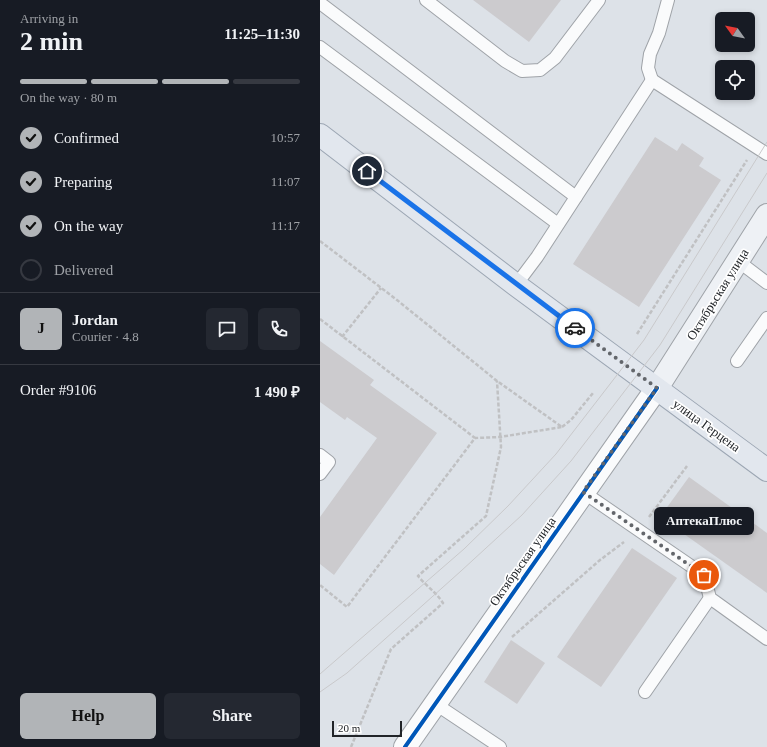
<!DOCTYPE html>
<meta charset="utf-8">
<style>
:root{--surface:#171b24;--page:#242831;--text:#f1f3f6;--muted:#9ea1a6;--line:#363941;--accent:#b1b4b7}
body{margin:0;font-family:"Times New Roman",serif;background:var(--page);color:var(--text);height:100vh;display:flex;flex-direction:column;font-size:15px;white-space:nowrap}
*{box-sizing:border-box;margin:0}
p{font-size:13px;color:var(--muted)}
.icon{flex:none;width:22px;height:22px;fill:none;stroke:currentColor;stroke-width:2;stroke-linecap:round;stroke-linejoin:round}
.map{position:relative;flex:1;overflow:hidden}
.drawer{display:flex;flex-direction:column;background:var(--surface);width:320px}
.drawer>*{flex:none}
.needle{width:26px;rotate:303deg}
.controls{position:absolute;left:395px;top:12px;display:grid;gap:8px}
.controls a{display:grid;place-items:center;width:40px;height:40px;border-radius:6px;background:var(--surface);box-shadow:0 2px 6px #0003;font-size:20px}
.scale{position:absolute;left:12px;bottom:10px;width:70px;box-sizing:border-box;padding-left:4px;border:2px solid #212428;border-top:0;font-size:11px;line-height:14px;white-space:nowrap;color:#212428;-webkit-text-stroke:3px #fff;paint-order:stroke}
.pin{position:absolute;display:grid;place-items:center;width:34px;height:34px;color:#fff;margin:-17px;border:2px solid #fff;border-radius:50%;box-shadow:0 1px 4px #0007}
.courier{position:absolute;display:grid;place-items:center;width:40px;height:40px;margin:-20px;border:3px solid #1a73e8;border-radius:50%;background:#fff;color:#222;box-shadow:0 1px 5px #0007}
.bubble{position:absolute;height:28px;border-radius:6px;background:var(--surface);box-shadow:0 2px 6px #0003;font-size:13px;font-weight:600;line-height:28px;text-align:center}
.overview em{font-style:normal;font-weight:600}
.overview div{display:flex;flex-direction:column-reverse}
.overview{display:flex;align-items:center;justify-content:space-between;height:68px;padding:0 20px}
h1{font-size:26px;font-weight:600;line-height:30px}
.bar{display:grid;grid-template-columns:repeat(4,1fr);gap:6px 4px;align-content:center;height:48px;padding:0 20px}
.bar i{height:5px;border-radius:3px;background:var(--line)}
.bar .on{background:var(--accent)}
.bar p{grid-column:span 4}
.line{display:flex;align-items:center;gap:10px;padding:0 20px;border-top:1px solid var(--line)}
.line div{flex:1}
.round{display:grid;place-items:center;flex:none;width:42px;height:42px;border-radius:6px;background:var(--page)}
ol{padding:0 20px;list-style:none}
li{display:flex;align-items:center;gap:12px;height:44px}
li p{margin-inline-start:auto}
li .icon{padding:4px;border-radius:50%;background:var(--accent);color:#111;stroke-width:4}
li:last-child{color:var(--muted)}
li i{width:22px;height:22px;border:2px solid var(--line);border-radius:50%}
.button{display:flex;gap:8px;margin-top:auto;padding:8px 20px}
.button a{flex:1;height:46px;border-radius:6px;background:var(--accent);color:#111;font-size:16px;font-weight:600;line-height:46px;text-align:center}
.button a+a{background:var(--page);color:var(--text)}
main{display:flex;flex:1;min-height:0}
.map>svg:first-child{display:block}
</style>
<main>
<section class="drawer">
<div class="overview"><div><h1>2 min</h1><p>Arriving in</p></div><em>11:25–11:30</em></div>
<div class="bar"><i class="on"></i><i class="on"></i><i class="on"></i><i></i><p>On the way · 80 m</p></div>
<ol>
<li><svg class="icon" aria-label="check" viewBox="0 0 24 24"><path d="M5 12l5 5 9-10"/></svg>Confirmed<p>10:57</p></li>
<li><svg class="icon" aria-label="check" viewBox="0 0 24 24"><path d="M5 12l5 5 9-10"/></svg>Preparing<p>11:07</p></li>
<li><svg class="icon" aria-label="check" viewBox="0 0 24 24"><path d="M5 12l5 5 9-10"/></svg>On the way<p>11:17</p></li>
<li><i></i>Delivered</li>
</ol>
<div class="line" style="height:72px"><b class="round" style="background:var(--accent);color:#111">J</b><div><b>Jordan</b><p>Courier · 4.8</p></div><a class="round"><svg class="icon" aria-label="chat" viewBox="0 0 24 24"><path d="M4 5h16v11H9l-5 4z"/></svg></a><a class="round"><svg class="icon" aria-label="phone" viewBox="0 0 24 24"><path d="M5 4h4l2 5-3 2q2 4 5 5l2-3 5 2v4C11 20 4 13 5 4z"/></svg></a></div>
<div class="line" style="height:52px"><div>Order #9106</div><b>1 490 ₽</b></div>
<div class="button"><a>Help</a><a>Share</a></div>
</section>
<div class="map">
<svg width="447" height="747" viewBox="0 0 447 747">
<rect width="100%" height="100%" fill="#dde2e8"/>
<g fill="#cccbce">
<path d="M153,0H241L209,42Z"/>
<path d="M335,137L357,151L362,143L384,158L379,166L401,180L319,307L253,264Z"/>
<path d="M0,341L54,380L50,385L117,433L14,575L0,564V517L57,438L27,417L25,420L0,402Z"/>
<path d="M369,477L447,533V593L340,517Z"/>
<path d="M312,548L357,578L281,687L237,657Z"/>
<path d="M191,640L225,663L197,704L164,682Z"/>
</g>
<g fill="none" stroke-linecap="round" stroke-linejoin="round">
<g stroke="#9fa3a8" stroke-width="14">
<g id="service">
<path d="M106,0L185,61L202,71L220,70L235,58L279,0"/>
<path d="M0,3L256,197"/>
<path d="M0,47L238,224"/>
<path d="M332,80L328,68L330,54L339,33L348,0"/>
<path d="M418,261L447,283"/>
<path d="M196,285L217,257L332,80L447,154"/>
<path d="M417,361L447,318"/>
<path d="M0,455L9,462L0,474"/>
<path d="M263,492L384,575L390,598L447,639"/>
<path d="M325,692L390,598"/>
<path d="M114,703L180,747"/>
</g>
</g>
<g stroke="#9fa3a8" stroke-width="24">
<path id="tertiary" d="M85,747L337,388"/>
</g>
<g stroke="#9fa3a8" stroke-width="24">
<path id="secondary" d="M337,388L447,215"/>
</g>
<g stroke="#9ca6b3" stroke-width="24">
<path id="primary" d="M0,135L196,285L447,470"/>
</g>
<g stroke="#c0c1c3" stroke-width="2.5" stroke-dasharray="4 2" stroke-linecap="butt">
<path d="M0,241L77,300L177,381L242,427L180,437L155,438"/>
<path d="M0,319L155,438L27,607L0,585"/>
<path d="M317,334L427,160"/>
<path d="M22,337L61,288"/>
<path d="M242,427L251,420L273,393"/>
<path d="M329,517L367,466"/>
<path d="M192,637L280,560L304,542"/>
<path d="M31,747L71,649L123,603C116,592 106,586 98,576L166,516L181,447L177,381"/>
</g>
<use href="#service" stroke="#fafbfc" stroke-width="12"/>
<use href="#tertiary" stroke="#fafbfc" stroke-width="22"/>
<use href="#secondary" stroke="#eef1f5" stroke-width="22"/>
<use href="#primary" stroke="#e2e7ee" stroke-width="22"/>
<g stroke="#c9c9cb" stroke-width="1">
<path d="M0,674L144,549L188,506L236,454L324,340L447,142"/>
<path d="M0,692L27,673L141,571L202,515L251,461L340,345L447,173"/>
</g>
<g stroke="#fff" stroke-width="6">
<path id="cycleway" d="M85,747L337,388"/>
</g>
<use href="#cycleway" stroke="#0057b8" stroke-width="4"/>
</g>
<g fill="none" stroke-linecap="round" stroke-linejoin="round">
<path stroke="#63666b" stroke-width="4" stroke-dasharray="0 7.2" d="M255,328L337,388L263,492L384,575"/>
<path stroke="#1a73e8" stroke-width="5" d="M47,171L255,328"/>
</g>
<g text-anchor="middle" stroke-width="3.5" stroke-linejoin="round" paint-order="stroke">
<g font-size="13" fill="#212428" stroke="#fff">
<text transform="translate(397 294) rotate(-58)" y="5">Октябрьская улица</text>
<text transform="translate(387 425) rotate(36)" y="5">улица Герцена</text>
<text transform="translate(202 561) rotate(-55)" y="5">Октябрьская улица</text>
</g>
</g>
</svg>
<div class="controls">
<a><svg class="needle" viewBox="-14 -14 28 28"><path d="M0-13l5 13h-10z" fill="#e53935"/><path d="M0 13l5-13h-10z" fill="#9ea1a6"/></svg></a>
<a><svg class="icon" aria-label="locate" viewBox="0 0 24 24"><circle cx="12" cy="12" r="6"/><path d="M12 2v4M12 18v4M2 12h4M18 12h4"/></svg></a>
</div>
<div class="scale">20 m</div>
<div class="pin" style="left:384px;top:575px;background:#ea580c"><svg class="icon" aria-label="bag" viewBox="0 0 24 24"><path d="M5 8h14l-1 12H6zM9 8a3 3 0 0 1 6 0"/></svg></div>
<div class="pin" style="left:47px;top:171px;background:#1f2937"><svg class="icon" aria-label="home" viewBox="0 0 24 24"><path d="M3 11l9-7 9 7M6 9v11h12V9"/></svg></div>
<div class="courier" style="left:255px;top:328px"><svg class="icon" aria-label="car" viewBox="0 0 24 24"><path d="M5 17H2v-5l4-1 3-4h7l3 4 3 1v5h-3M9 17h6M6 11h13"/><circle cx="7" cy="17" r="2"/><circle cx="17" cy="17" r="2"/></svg></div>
<div class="bubble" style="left:334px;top:507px;width:100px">АптекаПлюс</div>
</div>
</main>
